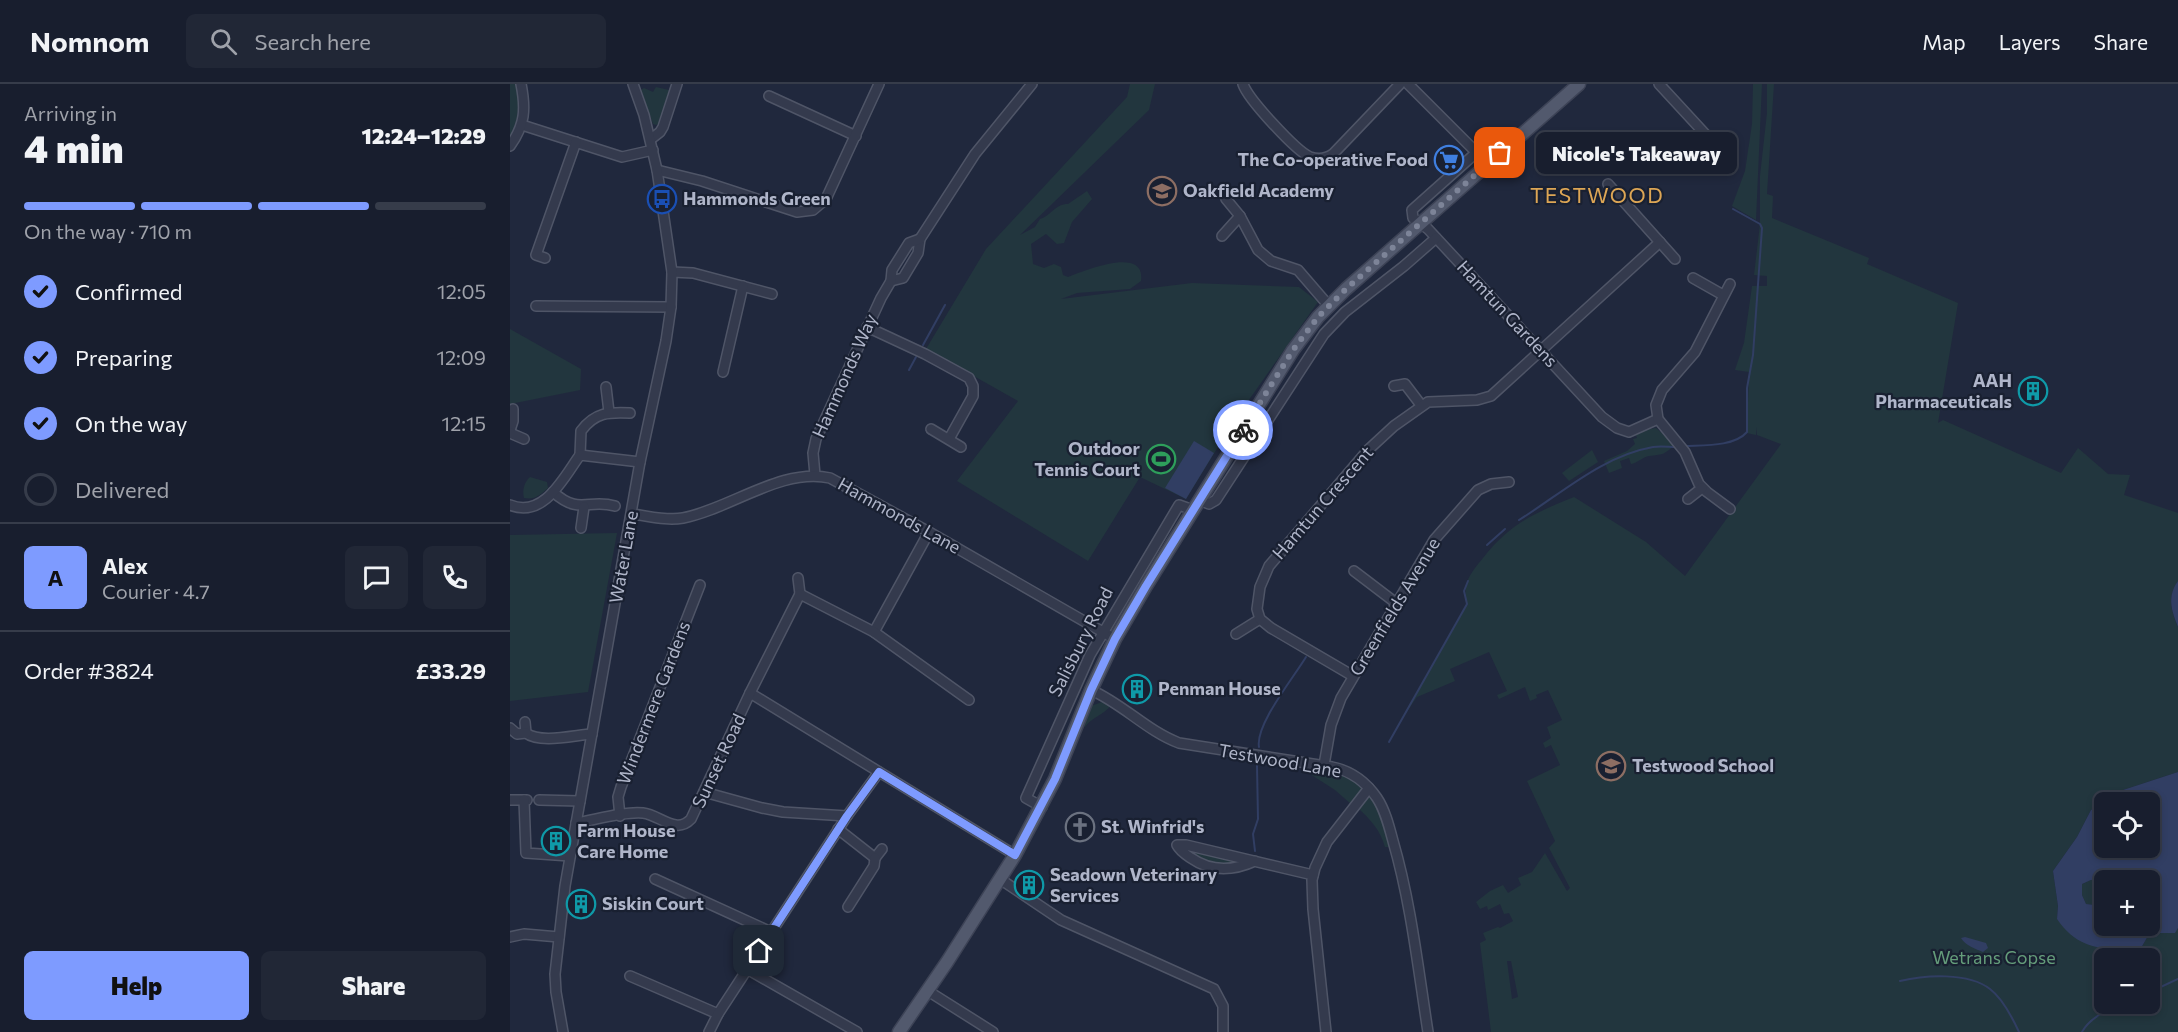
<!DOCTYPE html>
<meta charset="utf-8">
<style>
:root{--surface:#181e2e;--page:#212736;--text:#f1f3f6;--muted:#9fa2aa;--line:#363c4a;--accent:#7e9bff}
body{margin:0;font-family:Commissioner,sans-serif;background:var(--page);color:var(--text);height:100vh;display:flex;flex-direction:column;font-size:22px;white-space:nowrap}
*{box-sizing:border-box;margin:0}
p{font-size:20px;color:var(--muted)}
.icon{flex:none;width:33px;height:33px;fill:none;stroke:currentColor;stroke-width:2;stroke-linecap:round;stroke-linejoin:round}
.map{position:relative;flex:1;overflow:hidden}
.details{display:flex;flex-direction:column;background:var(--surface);width:510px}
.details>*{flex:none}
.buttons{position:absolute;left:1584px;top:708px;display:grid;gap:12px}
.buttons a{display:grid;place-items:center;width:66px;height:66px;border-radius:9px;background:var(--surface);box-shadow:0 3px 9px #0003,0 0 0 2px var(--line);font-size:30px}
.pin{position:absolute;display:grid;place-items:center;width:51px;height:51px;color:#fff;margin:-26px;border-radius:12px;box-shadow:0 3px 9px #0006}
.courier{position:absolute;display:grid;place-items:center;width:60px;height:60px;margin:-30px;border:4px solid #7e9bff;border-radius:50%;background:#fff;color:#222;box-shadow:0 2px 8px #0007}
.bubble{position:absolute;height:42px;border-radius:9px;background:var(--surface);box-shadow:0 3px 9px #0003,0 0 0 2px var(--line);font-size:20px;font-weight:800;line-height:42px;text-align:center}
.overview em{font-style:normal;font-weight:800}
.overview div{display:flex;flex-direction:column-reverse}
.overview{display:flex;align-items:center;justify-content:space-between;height:102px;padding:0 24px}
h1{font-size:39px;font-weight:800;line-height:45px}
.bar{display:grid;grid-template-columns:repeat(4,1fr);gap:9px 6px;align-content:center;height:72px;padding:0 24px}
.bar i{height:8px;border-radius:4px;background:var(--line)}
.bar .current{background:var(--accent)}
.bar p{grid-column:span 4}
.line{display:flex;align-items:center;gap:15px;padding:0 24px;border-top:2px solid var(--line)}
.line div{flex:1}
.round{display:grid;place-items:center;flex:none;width:63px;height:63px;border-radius:9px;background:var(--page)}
ol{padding:0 24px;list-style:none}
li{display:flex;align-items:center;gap:18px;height:66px}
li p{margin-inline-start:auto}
li .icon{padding:6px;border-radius:50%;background:var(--accent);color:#111;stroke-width:4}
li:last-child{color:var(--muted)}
li i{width:33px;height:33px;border:3px solid var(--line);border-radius:50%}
.primary-button{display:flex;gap:12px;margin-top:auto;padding:12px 24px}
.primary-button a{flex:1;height:69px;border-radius:9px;background:var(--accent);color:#111;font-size:24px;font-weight:800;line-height:69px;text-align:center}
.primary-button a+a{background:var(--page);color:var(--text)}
header{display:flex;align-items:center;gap:36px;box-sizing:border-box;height:84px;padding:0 30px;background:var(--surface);border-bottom:2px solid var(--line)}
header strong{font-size:28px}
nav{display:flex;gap:33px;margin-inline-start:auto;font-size:21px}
.search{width:420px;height:54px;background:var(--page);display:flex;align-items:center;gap:15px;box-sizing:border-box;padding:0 21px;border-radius:9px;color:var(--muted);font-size:22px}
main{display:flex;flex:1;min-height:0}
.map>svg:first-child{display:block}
</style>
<header>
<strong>Nomnom</strong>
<div class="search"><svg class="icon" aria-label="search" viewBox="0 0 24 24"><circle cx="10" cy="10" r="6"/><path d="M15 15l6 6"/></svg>Search here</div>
<nav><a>Map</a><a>Layers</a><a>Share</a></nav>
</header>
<main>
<section class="details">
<div class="overview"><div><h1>4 min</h1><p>Arriving in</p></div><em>12:24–12:29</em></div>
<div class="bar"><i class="current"></i><i class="current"></i><i class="current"></i><i></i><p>On the way · 710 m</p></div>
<ol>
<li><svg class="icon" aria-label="check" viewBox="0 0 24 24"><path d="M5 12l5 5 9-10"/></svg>Confirmed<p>12:05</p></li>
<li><svg class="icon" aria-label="check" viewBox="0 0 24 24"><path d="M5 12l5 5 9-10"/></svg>Preparing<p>12:09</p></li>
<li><svg class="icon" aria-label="check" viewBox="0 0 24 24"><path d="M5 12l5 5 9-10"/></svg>On the way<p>12:15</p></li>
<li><i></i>Delivered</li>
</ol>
<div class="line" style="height:108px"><b class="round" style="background:var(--accent);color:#111">A</b><div><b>Alex</b><p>Courier · 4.7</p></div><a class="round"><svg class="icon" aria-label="chat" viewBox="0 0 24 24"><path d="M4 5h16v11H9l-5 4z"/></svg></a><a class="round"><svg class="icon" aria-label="phone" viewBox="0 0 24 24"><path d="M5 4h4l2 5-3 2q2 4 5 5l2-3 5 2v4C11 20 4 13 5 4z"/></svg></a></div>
<div class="line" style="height:78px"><div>Order #3824</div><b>£33.29</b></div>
<div class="primary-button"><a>Help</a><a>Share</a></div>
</section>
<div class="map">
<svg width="1668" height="948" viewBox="0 0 1668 948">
<rect width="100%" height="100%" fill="#20283d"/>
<g fill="#22363e" fill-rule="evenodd">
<path d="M0,0H6C10,19 9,35 0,53Z"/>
<path d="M620,0H645L639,26L510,151L525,143L530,135C542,131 545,120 558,120L577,107L582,115L562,138L554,159L547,160L536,150L521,160L523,180L534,184L544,180L551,183L553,191L558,193C574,187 636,161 631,197L620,205L567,209L551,215L682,199L789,203L808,218L724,337L676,415L630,393L578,477L447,397L508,317L416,265L476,165L617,13Z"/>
<path d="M1243,0H1252L1246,136L1222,122L1235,87L1242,40Z"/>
<path d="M1257,0H1264L1257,110L1263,112L1262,134L1359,174L1357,180L1448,219L1428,339L1433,336L1551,389L1568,364L1598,390L1620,391L1614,411L1668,429V497C1657,513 1661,526 1668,543V688L1613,706L1581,726L1567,753L1543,787L1548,822L1547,835L1592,864H1631L1638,852L1650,848L1664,849L1668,844V948H981L970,859L976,856L973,849L988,843L990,844L1003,837L999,829L994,830L990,820L978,826L977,822L970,825L966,818L980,807L993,801L998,809L1011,801L1008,794L1022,788L1035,769L1057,807L1060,804L1039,764L1045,757L1017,697L1050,681L1041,661L1035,664L1033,659L1041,654L1037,643L1052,636L1038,606L1026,611L1027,614L1020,617L1015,603L989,615L987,611L997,607L979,568L940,585L945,597L907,613L894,632L957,520C952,499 960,490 973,474C1000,439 1025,429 1064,413L1136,458L1175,492L1271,360L1247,351V343L1246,351L1237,349L1239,288L1225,286L1234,259L1242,202H1257V192L1244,191L1250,140V92L1257,29ZM1594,874H1640V920H1594ZM997,877H1001L1008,913L1002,915Z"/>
<path d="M146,3L159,6L148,40L146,41L143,40L131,6L134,4L143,8Z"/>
<path d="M0,245L71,285L70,306L0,320Z"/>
<path d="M1146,344L1165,361C1152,372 1153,370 1139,372C1133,373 1127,379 1121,380L1119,374L1110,377L1112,384L1099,389L1094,377L1117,367L1125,360L1123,355L1127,354L1126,351L1140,345Z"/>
<path d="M1082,366L1088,378L1059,397L1052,389Z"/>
<path d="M20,393L37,398L38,404C30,411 25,416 14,414C12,407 14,398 20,393Z"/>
<path d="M107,449L78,608L0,617V451Z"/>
<path d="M592,618L601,621C594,631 582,633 575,643L573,641L581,622Z"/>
<path d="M786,681C809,684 834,686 851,703V708L841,720L825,706Z"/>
<path d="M857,712H861L872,735L879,763H875C870,746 861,736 848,724Z"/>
<path d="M676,765L731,777L732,780H694Z"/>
<path d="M1605,794L1621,796H1594V822L1576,820L1572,811V800L1581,796Z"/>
</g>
<g fill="#313e63" fill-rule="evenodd">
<path d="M684,357L704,369L676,415L655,404Z"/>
<path d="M1668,497V543C1661,526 1657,512 1668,497Z"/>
<path d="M1668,688V844L1665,849H1650L1646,853L1638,852L1631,864C1595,866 1569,867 1547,835L1548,822L1543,787L1567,753L1581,726L1613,706ZM1594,718H1640V764H1594ZM1605,794L1621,796H1640L1643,811L1640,813V842H1594V822L1576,820L1572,811V800L1581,796Z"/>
<path d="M1455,853L1476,859L1478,864L1473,868C1465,865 1455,861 1451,854Z"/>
</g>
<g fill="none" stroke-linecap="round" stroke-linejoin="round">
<g stroke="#313e63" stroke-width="2">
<path d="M413,261L435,221"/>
<path d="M399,286L406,273"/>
<path d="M1175,362C1193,361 1224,363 1237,348V304L1243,271L1252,144L1250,140L1223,125"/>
<path d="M1009,436C1051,410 1092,372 1143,363C1150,362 1159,363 1166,363"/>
<path d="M977,461L995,445"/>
<path d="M879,658L957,520L954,507L958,497"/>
<path d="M749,663C745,641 784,593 796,573"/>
<path d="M745,767L743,750L748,735L747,682L749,676"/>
<path d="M1390,897C1415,891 1458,888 1480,905C1492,914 1503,935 1509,948"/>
<path d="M1640,908L1668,895"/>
<path d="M1572,948C1579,935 1597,925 1611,920"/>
</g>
<g stroke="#4f5567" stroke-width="12">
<g id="minor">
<path d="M733,0C738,15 786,67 800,73C809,76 816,75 823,70L890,0"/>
<path d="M898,0L978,80"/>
<path d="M1149,0L1209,65"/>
<path d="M259,12L346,52"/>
<path d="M12,41L112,73L143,66"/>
<path d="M141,55L150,48L153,43L167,0"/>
<path d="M0,62C15,41 16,25 11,0"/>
<path d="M967,68L902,126L903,134L918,145L1092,333L1107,344L1119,348L1148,335"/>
<path d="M147,86L192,97L287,128L303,126L316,115L369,0"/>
<path d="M1098,100L1165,175"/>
<path d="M716,115L730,132L748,166L761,177L788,186L819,222"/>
<path d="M712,152L730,132"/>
<path d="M35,174L26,171L66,58"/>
<path d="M162,188L183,189L262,210"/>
<path d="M1183,194L1213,211"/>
<path d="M381,197L393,194L408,169L410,155L465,70L522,0"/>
<path d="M1220,200L1185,268L1152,306L1146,321L1148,335L1175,368L1189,400L1197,408L1220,425"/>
<path d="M26,222L161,223"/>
<path d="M357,243L415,270L459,294L463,302V312L439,355"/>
<path d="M213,288L233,202"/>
<path d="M884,302L895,300L911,321"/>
<path d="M96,303L99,328"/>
<path d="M421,345L451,363"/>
<path d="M0,346L3,337V325"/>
<path d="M0,349L14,355"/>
<path d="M70,371L71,347C85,328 99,328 120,329"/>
<path d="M305,391L303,369L306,355L371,214L381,197L382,186L399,159L410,155"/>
<path d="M43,408C70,432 78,414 105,422"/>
<path d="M1178,415L1192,404"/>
<path d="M689,416L699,420L706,416L814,250L835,228L894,182L926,154"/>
<path d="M0,421C34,435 54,393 70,371L130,378"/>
<path d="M122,430C139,432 156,437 173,434C220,425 272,383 320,394L419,448L605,555"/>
<path d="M71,444L74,423"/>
<path d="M844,487L886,519"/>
<path d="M288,494L290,510"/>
<path d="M364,548L419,448"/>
<path d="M726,550L750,535"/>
<path d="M843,592L761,544L750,535L747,525L750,503L759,482L858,366L884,342L918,318L967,316L981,312L1150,158"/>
<path d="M581,606C613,620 637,647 669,659L822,683C841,687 856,698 867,714C875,726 879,742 883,757C901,819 908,884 918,948"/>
<path d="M240,609L505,771"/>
<path d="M15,638L16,649C30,660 65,651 82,650"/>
<path d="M0,644L7,650L16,649"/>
<path d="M814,681L821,641L831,614L924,456L968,406L981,400L999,398"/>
<path d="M194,708L252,724L273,728L337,732"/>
<path d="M0,716H17"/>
<path d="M14,716L16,769L60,772"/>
<path d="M29,716L70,717"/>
<path d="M532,723L516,714L580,571L669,421L683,426"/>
<path d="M110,732L108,713L111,703L190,501"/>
<path d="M66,739C85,736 114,727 133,729C150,731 166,751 181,735L240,609L290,510L364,548L459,616"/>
<path d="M328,745L365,774L372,765"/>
<path d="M745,777C723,787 701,788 681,774C675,770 670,767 667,761H676L803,791"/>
<path d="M145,795L261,848"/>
<path d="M490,795L551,836L704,905L713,922V948"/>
<path d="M338,823L364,782L365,774"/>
<path d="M0,853L14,850L49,853"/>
<path d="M237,885L347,948"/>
<path d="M120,892L208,930"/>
<path d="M418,907L483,948"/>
<path d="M53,948L46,908L45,890L55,802L130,378L156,257L161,223L162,188L147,86L134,31L123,0"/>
<path d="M199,948L208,930L337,732L369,688"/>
<path d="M816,948L803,825L802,796L805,784L817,758L859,704"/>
</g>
</g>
<g stroke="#3d4356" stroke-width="15">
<path id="major" d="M389,948L437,878L505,771L545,695L581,606L605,555L636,502L783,266L808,233L836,205L1069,0"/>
</g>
<use href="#minor" stroke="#343a4d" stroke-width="9"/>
<use href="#major" stroke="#52596d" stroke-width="12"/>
</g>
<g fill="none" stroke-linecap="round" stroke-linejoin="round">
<path stroke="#7d8498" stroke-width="6" stroke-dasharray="0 10.8" d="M733,346L783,266L808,233L836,205L990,69"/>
<path stroke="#7e9bff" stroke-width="8" d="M249,867L337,732L369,688L505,771L545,695L581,606L605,555L636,502L733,346"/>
</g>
<defs>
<g id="supermarket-ring" transform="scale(1.5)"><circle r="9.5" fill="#192031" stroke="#3f7fe0" stroke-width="1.5"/><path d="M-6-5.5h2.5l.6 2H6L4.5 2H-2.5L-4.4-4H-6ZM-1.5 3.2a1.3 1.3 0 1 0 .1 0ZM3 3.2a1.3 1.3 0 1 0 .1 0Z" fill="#3f7fe0"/></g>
<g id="school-ring" transform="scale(1.5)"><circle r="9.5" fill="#192031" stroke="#8d6e63" stroke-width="1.5"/><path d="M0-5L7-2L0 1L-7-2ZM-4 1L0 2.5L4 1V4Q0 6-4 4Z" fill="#8d6e63"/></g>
<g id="bus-ring" transform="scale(1.5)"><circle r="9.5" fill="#192031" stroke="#1a4fb4" stroke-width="1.5"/><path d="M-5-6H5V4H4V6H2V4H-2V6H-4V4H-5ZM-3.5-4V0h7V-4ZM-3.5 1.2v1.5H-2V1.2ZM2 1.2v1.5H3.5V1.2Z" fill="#1a4fb4"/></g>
<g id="building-ring" transform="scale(1.5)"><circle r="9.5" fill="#192031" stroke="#0f9aa8" stroke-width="1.5"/><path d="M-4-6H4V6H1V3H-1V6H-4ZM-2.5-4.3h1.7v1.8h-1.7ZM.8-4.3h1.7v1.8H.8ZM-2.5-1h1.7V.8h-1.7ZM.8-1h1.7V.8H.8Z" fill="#0f9aa8"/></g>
<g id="stadium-ring" transform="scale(1.5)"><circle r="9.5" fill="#192031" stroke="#2e9e5b" stroke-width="1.5"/><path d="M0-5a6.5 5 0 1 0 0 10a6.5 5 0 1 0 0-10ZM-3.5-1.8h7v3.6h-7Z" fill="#2e9e5b"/></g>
<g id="church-ring" transform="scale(1.5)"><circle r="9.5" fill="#192031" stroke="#6b7280" stroke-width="1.5"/><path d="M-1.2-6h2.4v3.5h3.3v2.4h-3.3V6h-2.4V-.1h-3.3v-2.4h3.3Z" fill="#6b7280"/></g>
</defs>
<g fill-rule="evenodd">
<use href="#supermarket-ring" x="939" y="76"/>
<use href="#school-ring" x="652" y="107"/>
<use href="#bus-ring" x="152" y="115"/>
<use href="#building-ring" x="1523" y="307"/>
<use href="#stadium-ring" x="651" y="375"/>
<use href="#building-ring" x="627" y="605"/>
<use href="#school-ring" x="1101" y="682"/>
<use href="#church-ring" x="570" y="743"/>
<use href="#building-ring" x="46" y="757"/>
<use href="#building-ring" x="519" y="801"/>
<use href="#building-ring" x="71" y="820"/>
</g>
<g text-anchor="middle" stroke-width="4.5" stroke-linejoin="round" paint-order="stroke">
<g font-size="18" font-weight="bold" fill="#afb5c9" stroke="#192031" text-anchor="start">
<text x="918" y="82" text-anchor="end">The Co-operative Food</text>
<text x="673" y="113">Oakfield Academy</text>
<text x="173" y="121">Hammonds Green</text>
<text x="1502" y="303" text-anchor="end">AAH<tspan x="1502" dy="21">Pharmaceuticals</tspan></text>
<text x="630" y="371" text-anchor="end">Outdoor<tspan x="630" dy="21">Tennis Court</tspan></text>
<text x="648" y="611">Penman House</text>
<text x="1122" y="688">Testwood School</text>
<text x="591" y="749">St. Winfrid's</text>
<text x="67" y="753">Farm House<tspan x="67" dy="21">Care Home</tspan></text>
<text x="540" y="797">Seadown Veterinary<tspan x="540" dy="21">Services</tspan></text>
<text x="92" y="826">Siskin Court</text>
</g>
<g font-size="18" fill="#afb5c9" stroke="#192031">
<text transform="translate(997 230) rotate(47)" y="6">Hamtun Gardens</text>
<text transform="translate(335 292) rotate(-66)" y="6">Hammonds Way</text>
<text transform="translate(813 419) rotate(-49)" y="6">Hamtun Crescent</text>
<text transform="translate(389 432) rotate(29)" y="6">Hammonds Lane</text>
<text transform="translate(114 473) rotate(-80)" y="6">Water Lane</text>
<text transform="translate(885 523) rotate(-59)" y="6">Greenfields Avenue</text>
<text transform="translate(571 558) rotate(-63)" y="6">Salisbury Road</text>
<text transform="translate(144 619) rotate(-69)" y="6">Windermere Gardens</text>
<text transform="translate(209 677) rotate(-65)" y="6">Sunset Road</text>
<text transform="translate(770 677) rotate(10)" y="6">Testwood Lane</text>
</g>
<g font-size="18" fill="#649c7a" stroke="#192031">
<text x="1484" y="880">Wetrans Copse</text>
</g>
<g font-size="21" letter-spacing="1.5" fill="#dda655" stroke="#192031">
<text x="1087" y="119">TESTWOOD</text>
</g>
</g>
</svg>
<div class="buttons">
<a><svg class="icon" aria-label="locate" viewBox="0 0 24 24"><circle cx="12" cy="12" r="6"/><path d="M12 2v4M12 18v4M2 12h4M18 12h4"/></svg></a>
<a>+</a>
<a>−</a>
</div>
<div class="pin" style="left:990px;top:69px;background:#ea580c"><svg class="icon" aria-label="bag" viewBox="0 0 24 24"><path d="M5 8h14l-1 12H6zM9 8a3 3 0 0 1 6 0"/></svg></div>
<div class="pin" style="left:249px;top:867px;background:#1f2937"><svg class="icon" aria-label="home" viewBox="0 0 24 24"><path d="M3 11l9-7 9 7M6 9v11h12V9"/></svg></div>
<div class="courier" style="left:733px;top:346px"><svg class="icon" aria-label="bike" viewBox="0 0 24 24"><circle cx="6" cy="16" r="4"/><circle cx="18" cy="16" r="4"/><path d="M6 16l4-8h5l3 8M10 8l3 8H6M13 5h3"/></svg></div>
<div class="bubble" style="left:1026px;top:48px;width:201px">Nicole's Takeaway</div>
</div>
</main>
